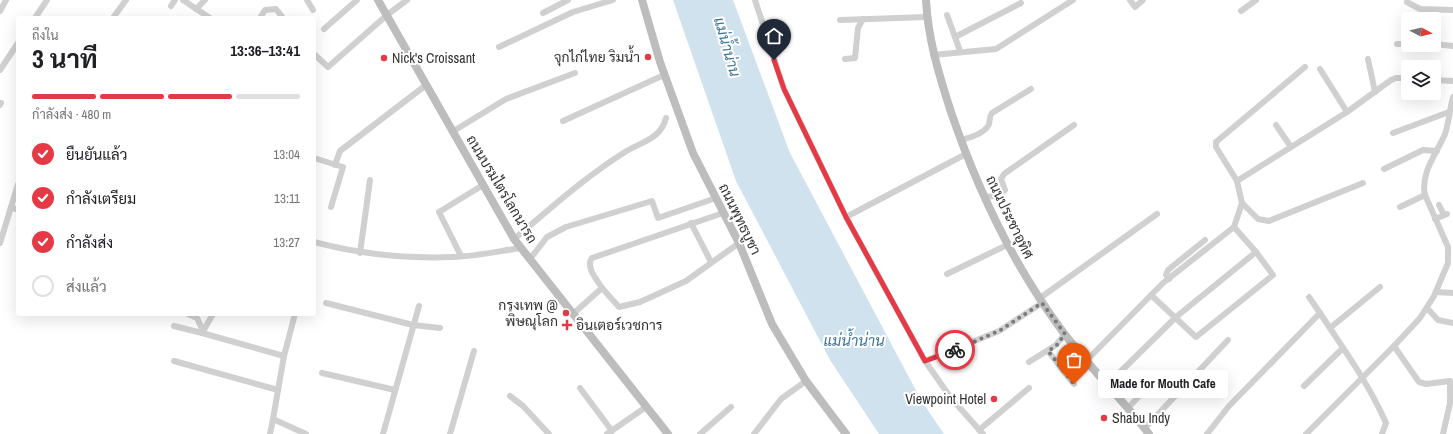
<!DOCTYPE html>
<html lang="th">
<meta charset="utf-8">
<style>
:root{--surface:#fff;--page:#f2f2f2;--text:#202124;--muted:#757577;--line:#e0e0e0;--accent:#e63946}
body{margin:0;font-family:"Archivo Narrow",Sarabun,sans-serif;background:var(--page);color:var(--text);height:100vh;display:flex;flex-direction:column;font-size:15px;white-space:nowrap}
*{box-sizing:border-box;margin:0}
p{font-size:13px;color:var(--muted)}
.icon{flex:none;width:22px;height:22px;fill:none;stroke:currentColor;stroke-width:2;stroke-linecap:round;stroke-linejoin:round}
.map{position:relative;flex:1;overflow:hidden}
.side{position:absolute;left:16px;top:16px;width:300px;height:300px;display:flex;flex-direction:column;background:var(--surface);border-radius:4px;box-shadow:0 4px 16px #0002}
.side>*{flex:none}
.needle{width:26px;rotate:97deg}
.fabs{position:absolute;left:1401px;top:12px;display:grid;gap:8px}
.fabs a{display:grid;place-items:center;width:40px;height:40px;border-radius:4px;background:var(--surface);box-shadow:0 4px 16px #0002;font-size:20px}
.pin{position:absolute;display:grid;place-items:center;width:34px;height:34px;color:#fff;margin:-41px -17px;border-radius:50% 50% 50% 0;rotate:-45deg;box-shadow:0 0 4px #0007}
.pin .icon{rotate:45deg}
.courier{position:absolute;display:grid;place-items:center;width:40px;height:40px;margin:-20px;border:3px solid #e63946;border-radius:50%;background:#fff;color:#222;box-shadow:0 1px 5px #0007}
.bubble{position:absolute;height:28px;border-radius:4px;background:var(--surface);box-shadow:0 4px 16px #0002;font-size:13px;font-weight:700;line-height:28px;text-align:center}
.head em{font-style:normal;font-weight:700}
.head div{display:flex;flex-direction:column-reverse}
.head{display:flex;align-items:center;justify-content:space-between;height:68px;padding:0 16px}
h1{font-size:26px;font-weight:700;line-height:30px}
.bar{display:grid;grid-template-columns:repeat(4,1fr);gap:6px 4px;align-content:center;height:48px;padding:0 16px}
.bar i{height:5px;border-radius:3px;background:var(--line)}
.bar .on{background:var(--accent)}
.bar p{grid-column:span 4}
ol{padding:0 16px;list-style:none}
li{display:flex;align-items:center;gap:12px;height:44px}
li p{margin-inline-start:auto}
li .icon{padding:4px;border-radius:50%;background:var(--accent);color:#fff;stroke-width:4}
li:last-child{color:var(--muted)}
li i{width:22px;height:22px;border:2px solid var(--line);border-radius:50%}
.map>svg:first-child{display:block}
</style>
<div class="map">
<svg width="1453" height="434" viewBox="0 0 1453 434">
<rect width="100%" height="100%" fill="#fff"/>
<path fill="#cfe2ee" d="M673,0H733L790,153L921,400L944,434H879L830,360L736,181Z"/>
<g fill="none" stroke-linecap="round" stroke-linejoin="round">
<g stroke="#d0d0d0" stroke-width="6">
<path d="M183,0L210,18"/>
<path d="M307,0L313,10"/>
<path d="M755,0L784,89L846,217L925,361L951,398L983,434"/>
<path d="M1130,0L1135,7L1143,0"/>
<path d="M1407,2L1420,9L1453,10"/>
<path d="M171,6L175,0"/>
<path d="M196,9L205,0"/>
<path d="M0,11L6,0"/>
<path d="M1241,11L1256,0"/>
<path d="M543,13L568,0"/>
<path d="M947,15L960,51"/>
<path d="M35,18L47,0"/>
<path d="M113,18L126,0"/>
<path d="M260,18L265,10L276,9L283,18"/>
<path d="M840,20L927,17"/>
<path d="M324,29L357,0"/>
<path d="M955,37L1021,3"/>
<path d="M1397,44H1408"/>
<path d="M1434,44L1453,46"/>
<path d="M499,47L573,12L613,0"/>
<path d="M314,54L328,67L387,15L407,0"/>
<path d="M933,55L996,49L1073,0"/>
<path d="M845,59L855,58L858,28L863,19"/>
<path d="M1368,59L1375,92"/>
<path d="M1320,69L1347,112"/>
<path d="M0,70L18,43"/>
<path d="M1434,80L1453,81"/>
<path d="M0,105L1,103"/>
<path d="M563,121L664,75"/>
<path d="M1276,125L1291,147"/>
<path d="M452,132L506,99L575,73"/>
<path d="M1393,133L1449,112"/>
<path d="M961,140C969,138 983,134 988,126C991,122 988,118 992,113L1031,89"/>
<path d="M314,158L343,167L331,207"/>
<path d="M335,165L340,151L426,85"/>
<path d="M1384,169L1423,150L1437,151"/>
<path d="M1237,181L1216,147V142L1305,67"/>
<path d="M18,184L11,207L18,210"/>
<path d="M985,197L994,196L1005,190L1001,179L1004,174L1074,125"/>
<path d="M1242,203L1258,219L1269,221L1363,183"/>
<path d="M1439,205L1444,215"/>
<path d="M1400,207L1425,195"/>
<path d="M846,217L966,154"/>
<path d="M1435,219L1447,214"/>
<path d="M691,223L711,262"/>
<path d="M514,239C550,209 585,177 625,152C641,142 661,139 666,118"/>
<path d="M314,242C359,254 407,259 454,257C477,256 499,251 521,248"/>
<path d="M0,243L11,207"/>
<path d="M360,253L370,180"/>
<path d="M461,256L439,212L483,185"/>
<path d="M530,259L547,237L566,227L652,201L658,218L716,198"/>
<path d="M947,274L1007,245"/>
<path d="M1169,279L1166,275L1168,270L1205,240"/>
<path d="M602,288L619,307L640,302L686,281L739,243"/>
<path d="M1436,292L1453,293"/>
<path d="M1151,295L1196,337L1273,275L1256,252L1234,227"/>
<path d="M1309,297L1320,313"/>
<path d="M1040,298L1157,214"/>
<path d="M326,303L413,325L440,328"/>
<path d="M1427,308L1438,320L1453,323"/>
<path d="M574,313L602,288C597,280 585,266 592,258L723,213"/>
<path d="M188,314L197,318L203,331"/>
<path d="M295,314L284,356L273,419L306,434"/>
<path d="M174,326L202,333L213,314"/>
<path d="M1330,328L1380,287"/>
<path d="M202,333L284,356"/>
<path d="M1394,346L1419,382L1426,384L1450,381V403L1443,434"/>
<path d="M1048,351L1074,384"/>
<path d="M1087,360L1163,283L1234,227L1242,203L1237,181L1347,112L1391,80L1396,78H1408"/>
<path d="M174,361L278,390"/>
<path d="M925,361L999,331L1042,303"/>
<path d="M1029,362L1056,345L1065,334"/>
<path d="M322,373L395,390"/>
<path d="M1108,384L1176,317L1256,252"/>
<path d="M1304,386L1343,348"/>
<path d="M580,388L612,431"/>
<path d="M510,396L523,406L549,434"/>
<path d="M1128,408L1153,381"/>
<path d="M1145,428L1228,340"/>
<path d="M979,430L1029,388"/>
<path d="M270,434L273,419"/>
<path d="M383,434L419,306"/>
<path d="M450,434L474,351"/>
<path d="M607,434L646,407"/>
<path d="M700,434L731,407"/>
<path d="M754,434L781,399L806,381"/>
<path d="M1207,434L1229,406L1320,313C1344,350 1368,382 1386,423L1382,434"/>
<path d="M1306,434L1394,346L1420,318L1434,296L1448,263V247L1425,195C1420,173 1437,153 1445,134C1449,122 1450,108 1453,97"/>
</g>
<g stroke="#bdbdbd" stroke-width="8">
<path d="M378,0L514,239L668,434"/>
<path d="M642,0L660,62L693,153L739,243L772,324L806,381L846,434"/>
<path d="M926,0C928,39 939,75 951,112C978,191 1013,265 1063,332C1090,368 1122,399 1149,434"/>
</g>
</g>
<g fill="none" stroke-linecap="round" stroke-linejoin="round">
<path stroke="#7a7a7a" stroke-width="4" stroke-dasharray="0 7.2" d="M955,350L999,331L1042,303L1065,334L1056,346L1048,351L1074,384"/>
<path stroke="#e63946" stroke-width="5" d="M774,60L784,89L846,217L925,361L955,350"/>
</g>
<g fill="#e63946" stroke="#fff" stroke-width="1.5">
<circle cx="648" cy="57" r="4"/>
<circle cx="384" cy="58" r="4"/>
<circle cx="566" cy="313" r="4"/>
<path d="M565 319h4v4h4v4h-4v4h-4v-4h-4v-4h4z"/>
<circle cx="994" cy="399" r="4"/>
<circle cx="1104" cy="418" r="4"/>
</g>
<g text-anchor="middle" stroke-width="4" stroke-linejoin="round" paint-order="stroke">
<g font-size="14" fill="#333" stroke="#fff" text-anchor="end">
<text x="640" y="62">จุกไก่ไทย ริมน้ำ</text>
<text x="392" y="63" text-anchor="start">Nick's Croissant</text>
<text x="558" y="310">กรุงเทพ @<tspan x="558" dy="16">พิษณุโลก</tspan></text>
<text x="576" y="330" text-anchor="start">อินเตอร์เวชการ</text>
<text x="986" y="404">Viewpoint Hotel</text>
<text x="1112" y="423" text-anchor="start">Shabu Indy</text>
</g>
<g font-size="14" fill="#333" stroke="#fff">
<text transform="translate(502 189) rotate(59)" y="5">ถนนบรมไตรโลกนารถ</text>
<text transform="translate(1010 217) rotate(64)" y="5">ถนนประชาอุทิศ</text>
<text transform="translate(740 219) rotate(64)" y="5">ถนนพุทธบูชา</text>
</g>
<g font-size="15" font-style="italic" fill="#3f7597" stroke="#fff">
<text transform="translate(727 47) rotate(74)" y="5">แม่น้ำน่าน</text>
<text x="854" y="346">แม่น้ำน่าน</text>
</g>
</g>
</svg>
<div class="fabs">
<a><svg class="needle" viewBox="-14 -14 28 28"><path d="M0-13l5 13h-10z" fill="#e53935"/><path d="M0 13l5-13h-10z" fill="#757577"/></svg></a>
<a><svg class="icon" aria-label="layers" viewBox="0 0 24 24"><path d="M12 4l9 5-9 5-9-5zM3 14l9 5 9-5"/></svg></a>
</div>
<div class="pin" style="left:1074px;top:384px;background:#ea580c"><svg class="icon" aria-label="bag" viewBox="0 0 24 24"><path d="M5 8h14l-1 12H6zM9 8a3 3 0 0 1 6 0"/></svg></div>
<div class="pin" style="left:774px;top:60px;background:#1f2937"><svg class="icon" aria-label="home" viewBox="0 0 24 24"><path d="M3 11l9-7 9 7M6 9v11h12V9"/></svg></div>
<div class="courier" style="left:955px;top:350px"><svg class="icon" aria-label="bike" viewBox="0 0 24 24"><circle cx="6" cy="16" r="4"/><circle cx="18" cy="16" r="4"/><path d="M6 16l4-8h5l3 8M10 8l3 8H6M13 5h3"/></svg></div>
<div class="bubble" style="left:1098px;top:370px;width:130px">Made for Mouth Cafe</div>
<section class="side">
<div class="head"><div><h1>3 นาที</h1><p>ถึงใน</p></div><em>13:36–13:41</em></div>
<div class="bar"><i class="on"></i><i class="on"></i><i class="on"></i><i></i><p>กำลังส่ง · 480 m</p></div>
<ol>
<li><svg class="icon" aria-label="check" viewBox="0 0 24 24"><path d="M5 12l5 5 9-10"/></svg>ยืนยันแล้ว<p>13:04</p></li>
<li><svg class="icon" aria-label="check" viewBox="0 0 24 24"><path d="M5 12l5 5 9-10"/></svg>กำลังเตรียม<p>13:11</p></li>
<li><svg class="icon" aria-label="check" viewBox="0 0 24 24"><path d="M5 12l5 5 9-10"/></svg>กำลังส่ง<p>13:27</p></li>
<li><i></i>ส่งแล้ว</li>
</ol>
</section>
</div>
